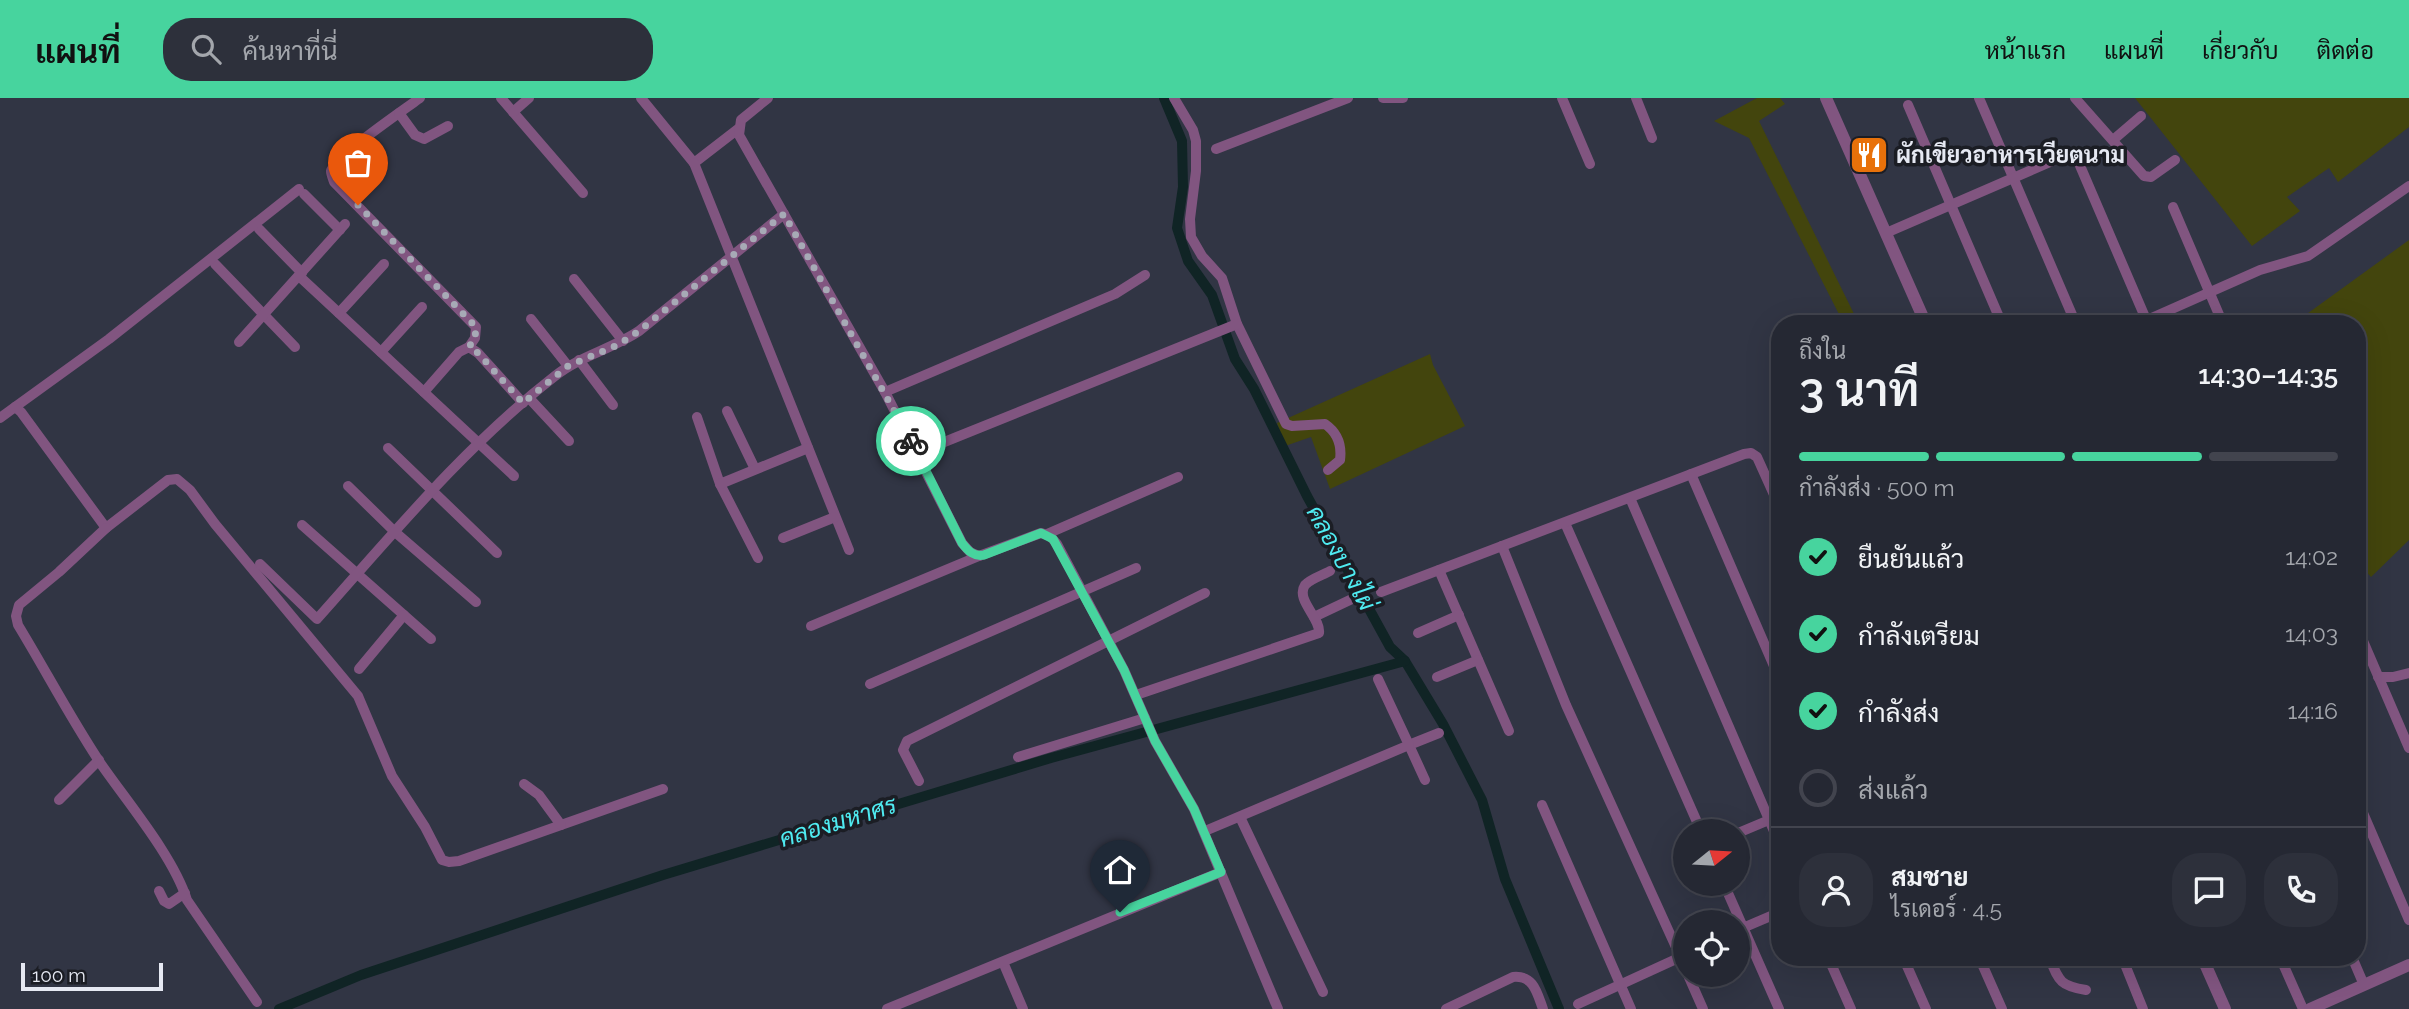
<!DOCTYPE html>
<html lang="th">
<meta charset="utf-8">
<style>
:root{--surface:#252833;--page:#2d303b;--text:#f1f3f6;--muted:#a3a6ac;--line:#42444e;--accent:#47d49e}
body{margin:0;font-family:Raleway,Sarabun,sans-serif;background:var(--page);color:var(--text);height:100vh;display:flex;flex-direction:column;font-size:26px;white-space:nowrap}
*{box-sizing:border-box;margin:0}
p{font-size:23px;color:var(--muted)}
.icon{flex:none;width:38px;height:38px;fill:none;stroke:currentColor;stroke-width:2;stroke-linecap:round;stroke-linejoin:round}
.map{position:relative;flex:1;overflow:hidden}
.panel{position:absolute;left:1771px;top:217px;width:595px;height:651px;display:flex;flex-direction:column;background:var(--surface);border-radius:28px;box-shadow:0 7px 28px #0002,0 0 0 2px var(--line)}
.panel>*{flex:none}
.needle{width:46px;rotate:72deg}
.controls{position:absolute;left:1673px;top:721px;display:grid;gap:14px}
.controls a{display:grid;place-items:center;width:77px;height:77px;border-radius:50%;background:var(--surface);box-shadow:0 7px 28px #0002,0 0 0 2px var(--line);font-size:35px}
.scale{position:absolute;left:21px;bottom:18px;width:142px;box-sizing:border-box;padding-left:7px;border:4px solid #e6e9f3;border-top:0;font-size:19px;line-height:24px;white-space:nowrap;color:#e6e9f3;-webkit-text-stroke:5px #1b1d24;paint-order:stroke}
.pin{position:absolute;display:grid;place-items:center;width:60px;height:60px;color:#fff;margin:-72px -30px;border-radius:50% 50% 50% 0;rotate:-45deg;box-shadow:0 0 7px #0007}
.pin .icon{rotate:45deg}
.courier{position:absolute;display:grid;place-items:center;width:70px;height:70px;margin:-35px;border:5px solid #47d49e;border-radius:50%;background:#fff;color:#222;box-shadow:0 2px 9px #0007}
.overview em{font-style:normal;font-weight:600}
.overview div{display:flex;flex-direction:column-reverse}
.overview{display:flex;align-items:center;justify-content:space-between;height:119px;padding:0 28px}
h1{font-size:46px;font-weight:600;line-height:52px}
.bar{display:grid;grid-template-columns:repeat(4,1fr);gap:10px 7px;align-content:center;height:84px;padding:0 28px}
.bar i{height:9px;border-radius:5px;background:var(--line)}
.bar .active{background:var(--accent)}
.bar p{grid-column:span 4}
.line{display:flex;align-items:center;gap:18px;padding:0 28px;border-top:2px solid var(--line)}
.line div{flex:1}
.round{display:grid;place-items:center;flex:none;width:74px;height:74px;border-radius:28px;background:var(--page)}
ol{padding:0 28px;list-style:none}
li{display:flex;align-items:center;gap:21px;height:77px}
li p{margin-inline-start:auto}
li .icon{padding:7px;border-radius:50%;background:var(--accent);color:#111;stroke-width:4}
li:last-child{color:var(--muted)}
li i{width:38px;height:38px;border:4px solid var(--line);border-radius:50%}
header{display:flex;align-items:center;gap:42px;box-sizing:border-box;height:98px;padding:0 35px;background:var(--accent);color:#111}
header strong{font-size:33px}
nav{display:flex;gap:38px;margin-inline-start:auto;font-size:24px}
.search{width:490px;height:63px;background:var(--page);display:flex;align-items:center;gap:18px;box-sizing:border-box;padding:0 24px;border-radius:28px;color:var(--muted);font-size:26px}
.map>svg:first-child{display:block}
</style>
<header>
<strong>แผนที่</strong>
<div class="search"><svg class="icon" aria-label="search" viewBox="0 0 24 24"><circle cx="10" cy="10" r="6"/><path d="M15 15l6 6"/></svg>ค้นหาที่นี่</div>
<nav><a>หน้าแรก</a><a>แผนที่</a><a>เกี่ยวกับ</a><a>ติดต่อ</a></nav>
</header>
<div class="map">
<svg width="2409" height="911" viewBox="0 0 2409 911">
<rect width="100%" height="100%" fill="#313544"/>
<g fill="#43450d">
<path d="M1757,0H1780L1785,6L1759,23L1859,226H1844L1749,40L1714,23Z"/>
<path d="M2135,0H2409V29L2338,84L2329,70L2287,99L2300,113L2252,148Z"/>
<path d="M2409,142V442L2371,479L2357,464V226H2293Z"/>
<path d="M1430,256L1433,267L1465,328L1330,391L1311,339L1285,348L1277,325Z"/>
</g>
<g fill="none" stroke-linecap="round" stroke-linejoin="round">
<g stroke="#102425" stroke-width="10">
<path d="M1164,0L1182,43L1183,89L1177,130L1188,163L1212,197L1235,261L1254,291L1307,398L1390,549L1405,563L1443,626L1482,702L1505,781L1559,911"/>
<path d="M279,911L361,877L663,777L1051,660L1405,563"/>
</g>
<g stroke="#815580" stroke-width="10">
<path d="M420,0C406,10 333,60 331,73C331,76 333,81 334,84L476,229L475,240L469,249"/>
<path d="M501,0L583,95"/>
<path d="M641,0L694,65L738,31"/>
<path d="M768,0L741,22L739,37L885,294L962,445L970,454L979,458L1041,435L1050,438L1057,446L1124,572L1155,643L1194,711L1278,911"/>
<path d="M1174,0L1193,32L1196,43V73L1190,121L1191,139L1202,158L1222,180L1237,226L1286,326L1292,328L1325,326C1338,335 1342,347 1340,362L1328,372"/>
<path d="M1383,0H1403"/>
<path d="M1562,0L1590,66"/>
<path d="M1636,0L1652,40"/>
<path d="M1979,0L2076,226"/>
<path d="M2075,0L2144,78L2151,79L2175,62"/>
<path d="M1908,7L2002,226"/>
<path d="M513,14L529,0"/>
<path d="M399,15L415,37L424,41L448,28"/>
<path d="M2113,42L2141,18"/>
<path d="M1216,51L1348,0"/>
<path d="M694,65L849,452"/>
<path d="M304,96L340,132"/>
<path d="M2173,109L2223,226"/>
<path d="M259,131L302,175"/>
<path d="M1886,135L2064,58L2073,57L2078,63L2148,226"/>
<path d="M215,166L295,249"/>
<path d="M299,178L514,378"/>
<path d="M574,181L623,243"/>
<path d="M339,215L384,166"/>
<path d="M531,221L568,268"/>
<path d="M2138,226L2260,172L2308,158L2409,88"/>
<path d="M239,244L345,126"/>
<path d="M381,254L422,209"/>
<path d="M579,262L613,307"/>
<path d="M424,294L459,254L469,249L478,255L523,305"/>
<path d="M885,294L1115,196L1145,177"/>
<path d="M529,300L569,343"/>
<path d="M15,309L109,241L299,91"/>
<path d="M727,313L755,371"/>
<path d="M697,319L720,386L758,460"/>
<path d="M0,320L15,309L21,314L106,430L168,382L177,381L190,392L215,426L358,598L392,678L425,729L442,762L449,764L459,763L663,691"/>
<path d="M388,350L497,455"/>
<path d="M917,355L1237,226"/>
<path d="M1691,376L1780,582"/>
<path d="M720,386L808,350"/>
<path d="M348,388L395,434L476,504"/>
<path d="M1630,400L1780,747"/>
<path d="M1565,425L1701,733"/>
<path d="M302,427L431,541"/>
<path d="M106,430L59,474L19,507L16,518L18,527C46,573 71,621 101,666C128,705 173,758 187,802L257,904"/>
<path d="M1047,436L1178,379"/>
<path d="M783,440L835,419"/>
<path d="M1502,448L1566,607L1685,869"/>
<path d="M260,466L317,521C392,437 465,348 555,278C580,258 612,251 639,233L784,116"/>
<path d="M1439,472L1509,633"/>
<path d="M1381,494L1744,356L1751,355L1757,359L1780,410"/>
<path d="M1314,519L1352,501"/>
<path d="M811,528L979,458"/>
<path d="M2357,529L2409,650"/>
<path d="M1418,535L1459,517"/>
<path d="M359,571L404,517"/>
<path d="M1437,579L1478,562"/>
<path d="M2378,579H2393L2409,575"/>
<path d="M870,586L1136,470"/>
<path d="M1136,597L1319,535C1321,520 1295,502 1305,487C1310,481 1323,477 1330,473"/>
<path d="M1018,659L1145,620"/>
<path d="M1425,682L1409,647L1439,635"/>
<path d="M919,683L903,652L907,643L1205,495"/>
<path d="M524,686L539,697L561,727"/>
<path d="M2357,701L2409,822"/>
<path d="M59,702L99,662"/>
<path d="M1542,707L1631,911"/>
<path d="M1240,719L1323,894"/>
<path d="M1205,733L1409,647L1378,581"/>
<path d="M1738,735L1769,722"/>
<path d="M1724,786L1779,911"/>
<path d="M159,793L164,803L169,806L185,795"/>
<path d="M1738,832L1780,814"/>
<path d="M1828,859L1851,911"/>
<path d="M1903,859L1926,911"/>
<path d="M1979,859L2002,911"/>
<path d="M2049,859C2059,883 2060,888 2086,892"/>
<path d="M2122,859L2143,911"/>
<path d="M2280,859L2303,911"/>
<path d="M2352,859L2364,887"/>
<path d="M1003,864L1023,911"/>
<path d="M1688,877L1703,911"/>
<path d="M1578,906L1685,857"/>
<path d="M887,911L1221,774"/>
<path d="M1446,911L1513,879C1534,877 1537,895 1543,911"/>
</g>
<g stroke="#815580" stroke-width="12">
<path d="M1826,0L1926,226"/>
<path d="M2202,859L2225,911"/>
<path d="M2310,911L2409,867"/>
</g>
</g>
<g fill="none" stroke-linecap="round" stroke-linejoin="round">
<path stroke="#a7aab6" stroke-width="7" stroke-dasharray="0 12.6" d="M358,107L476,229L475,240L469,249L478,255L523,305L568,268L618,247L639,233L784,116L911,343"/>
<path stroke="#47d49e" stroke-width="9" d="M911,343L962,445C968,453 974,459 984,457L1041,435L1053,441L1124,572L1155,643L1194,711L1221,774L1120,814"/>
</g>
<defs>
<g id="restaurant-square" transform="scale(2.0125)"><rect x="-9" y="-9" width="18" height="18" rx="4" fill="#e8710a" stroke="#1b1d24"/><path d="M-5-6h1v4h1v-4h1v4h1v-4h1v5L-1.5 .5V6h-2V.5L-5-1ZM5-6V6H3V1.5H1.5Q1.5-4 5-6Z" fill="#fff"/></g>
</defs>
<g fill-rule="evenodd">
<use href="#restaurant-square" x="1869" y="57"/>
</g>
<g text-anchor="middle" stroke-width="7" stroke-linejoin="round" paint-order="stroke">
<g font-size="23" font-weight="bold" fill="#e6e9f3" stroke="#1b1d24" text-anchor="start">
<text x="1896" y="65">ผักเขียวอาหารเวียตนาม</text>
</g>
<g font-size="24" font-style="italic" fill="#4febf1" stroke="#1b1d24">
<text transform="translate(1341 460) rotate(61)" y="8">คลองบางไผ่</text>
<text transform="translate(838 724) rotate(-17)" y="8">คลองมหาศร</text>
</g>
</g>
</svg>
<div class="controls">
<a><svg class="needle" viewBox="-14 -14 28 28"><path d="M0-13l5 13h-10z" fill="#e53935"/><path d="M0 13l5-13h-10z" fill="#a3a6ac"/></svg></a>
<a><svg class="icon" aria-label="locate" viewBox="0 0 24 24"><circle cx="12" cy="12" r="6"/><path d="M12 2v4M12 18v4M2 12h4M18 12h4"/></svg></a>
</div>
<div class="scale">100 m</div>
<div class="pin" style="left:358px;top:107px;background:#ea580c"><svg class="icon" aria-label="bag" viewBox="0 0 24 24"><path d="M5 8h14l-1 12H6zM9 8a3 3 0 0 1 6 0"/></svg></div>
<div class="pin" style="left:1120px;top:814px;background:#1f2937"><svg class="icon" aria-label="home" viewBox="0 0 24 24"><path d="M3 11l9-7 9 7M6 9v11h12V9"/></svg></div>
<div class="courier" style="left:911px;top:343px"><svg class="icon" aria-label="bike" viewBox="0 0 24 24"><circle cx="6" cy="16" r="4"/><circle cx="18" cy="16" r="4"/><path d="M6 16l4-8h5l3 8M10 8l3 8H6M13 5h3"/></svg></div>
<section class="panel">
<div class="overview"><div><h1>3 นาที</h1><p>ถึงใน</p></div><em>14:30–14:35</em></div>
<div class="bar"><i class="active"></i><i class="active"></i><i class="active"></i><i></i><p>กำลังส่ง · 500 m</p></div>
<ol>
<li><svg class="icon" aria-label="check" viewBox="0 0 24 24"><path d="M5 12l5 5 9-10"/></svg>ยืนยันแล้ว<p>14:02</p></li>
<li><svg class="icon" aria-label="check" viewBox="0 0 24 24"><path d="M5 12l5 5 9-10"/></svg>กำลังเตรียม<p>14:03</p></li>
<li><svg class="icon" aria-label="check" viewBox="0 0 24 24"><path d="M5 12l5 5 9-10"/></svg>กำลังส่ง<p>14:16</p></li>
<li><i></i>ส่งแล้ว</li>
</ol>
<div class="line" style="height:126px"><a class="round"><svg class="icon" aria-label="person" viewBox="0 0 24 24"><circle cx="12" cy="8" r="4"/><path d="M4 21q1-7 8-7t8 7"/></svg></a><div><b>สมชาย</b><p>ไรเดอร์ · 4.5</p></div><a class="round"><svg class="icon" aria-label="chat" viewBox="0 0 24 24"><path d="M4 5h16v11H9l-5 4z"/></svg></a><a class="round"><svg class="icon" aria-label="phone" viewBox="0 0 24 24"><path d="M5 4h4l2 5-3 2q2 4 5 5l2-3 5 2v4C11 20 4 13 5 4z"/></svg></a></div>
</section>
</div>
